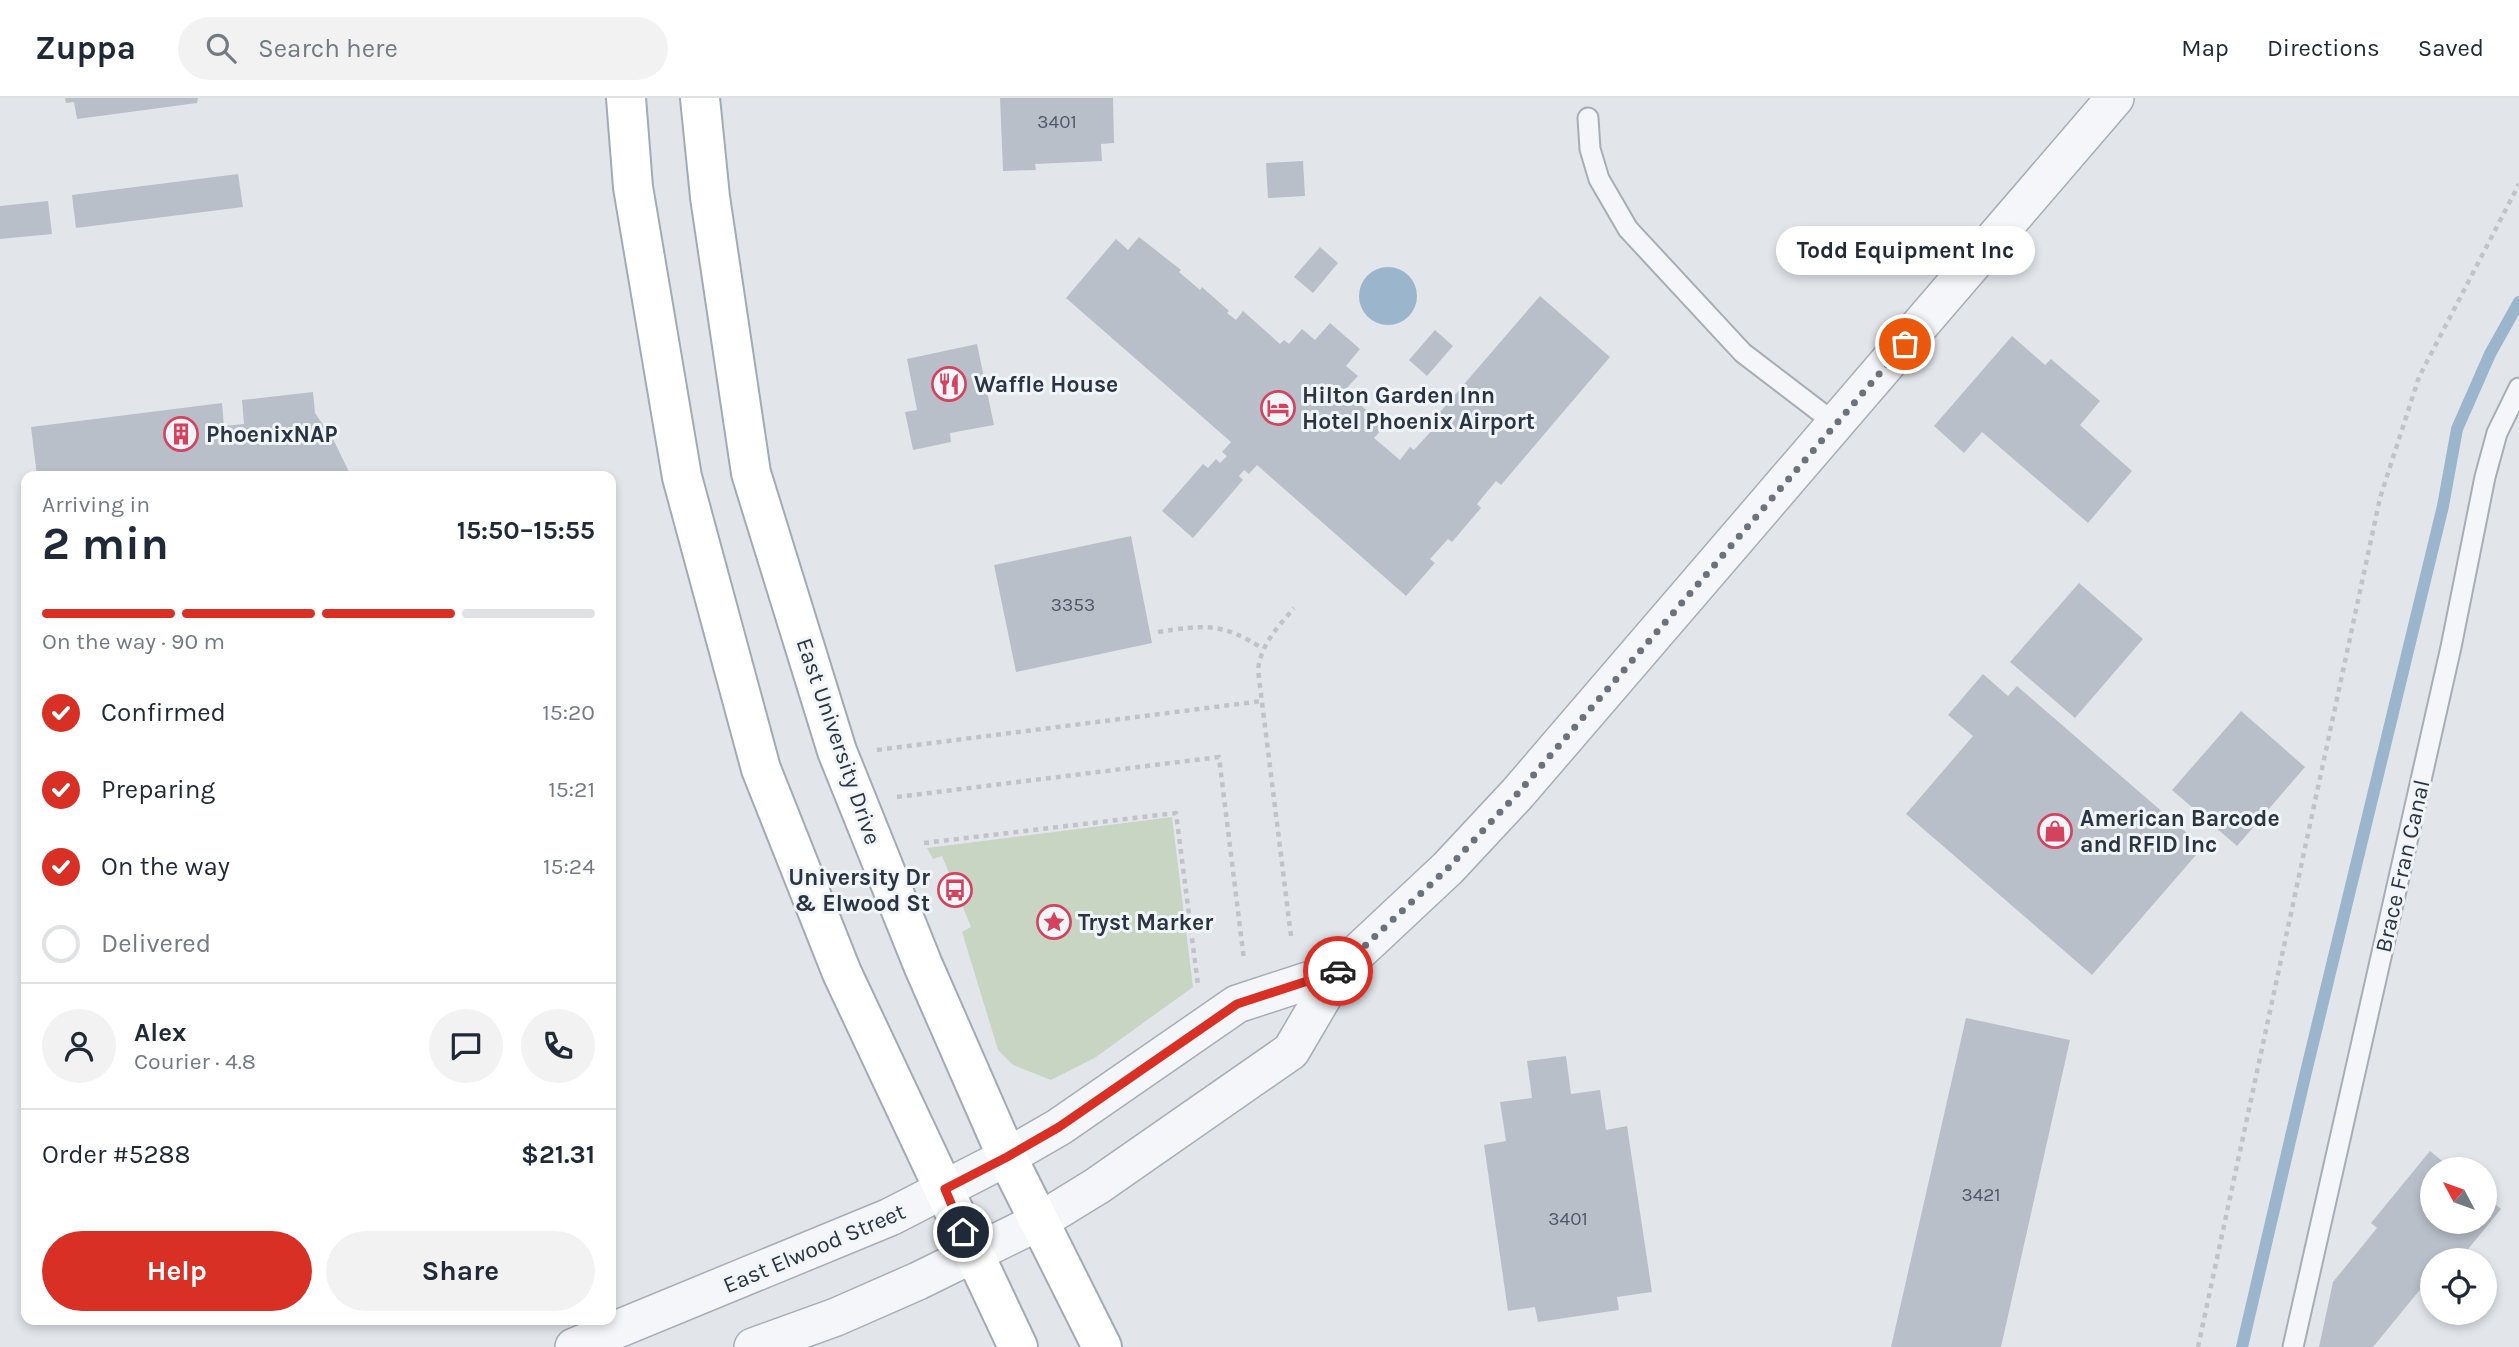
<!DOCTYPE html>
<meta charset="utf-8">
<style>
:root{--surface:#fff;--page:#f2f2f3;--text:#1f2937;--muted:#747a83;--line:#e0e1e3;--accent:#d93025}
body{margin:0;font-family:Karla,sans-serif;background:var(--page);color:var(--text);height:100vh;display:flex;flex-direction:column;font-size:26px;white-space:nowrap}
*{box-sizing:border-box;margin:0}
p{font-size:23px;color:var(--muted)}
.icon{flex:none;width:38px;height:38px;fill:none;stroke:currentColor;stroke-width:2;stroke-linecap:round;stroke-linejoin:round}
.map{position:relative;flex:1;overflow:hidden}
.details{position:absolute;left:21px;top:373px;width:595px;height:854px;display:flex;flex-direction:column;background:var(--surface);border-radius:14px;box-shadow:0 4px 10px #0003}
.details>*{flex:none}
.needle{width:46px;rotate:311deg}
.fabs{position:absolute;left:2420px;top:1059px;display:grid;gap:14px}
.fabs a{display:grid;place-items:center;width:77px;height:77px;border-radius:50%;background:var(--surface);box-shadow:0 4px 10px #0003;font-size:35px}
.pin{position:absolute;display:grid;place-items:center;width:60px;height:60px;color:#fff;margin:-30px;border:4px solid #fff;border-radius:50%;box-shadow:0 2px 7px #0007}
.courier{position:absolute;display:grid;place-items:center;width:70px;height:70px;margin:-35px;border:5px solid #d93025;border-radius:50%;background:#fff;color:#222;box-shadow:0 2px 9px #0007}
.bubble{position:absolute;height:49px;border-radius:24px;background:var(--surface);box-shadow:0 4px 10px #0003;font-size:23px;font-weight:700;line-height:49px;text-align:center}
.head em{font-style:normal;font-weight:700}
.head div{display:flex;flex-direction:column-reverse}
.head{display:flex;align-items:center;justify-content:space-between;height:119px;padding:0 21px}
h1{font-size:46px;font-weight:700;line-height:52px}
.bar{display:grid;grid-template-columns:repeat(4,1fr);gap:10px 7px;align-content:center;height:84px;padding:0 21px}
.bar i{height:9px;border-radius:5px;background:var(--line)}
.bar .on{background:var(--accent)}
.bar p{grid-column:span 4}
.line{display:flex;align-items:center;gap:18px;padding:0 21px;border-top:2px solid var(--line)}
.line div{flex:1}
.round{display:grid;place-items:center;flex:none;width:74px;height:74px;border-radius:37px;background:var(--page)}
ol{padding:0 21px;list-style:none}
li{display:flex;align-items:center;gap:21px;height:77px}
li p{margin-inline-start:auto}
li .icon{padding:7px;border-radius:50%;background:var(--accent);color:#fff;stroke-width:4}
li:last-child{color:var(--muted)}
li i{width:38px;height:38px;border:4px solid var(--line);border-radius:50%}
.button{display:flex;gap:14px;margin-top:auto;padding:14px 21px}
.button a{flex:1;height:80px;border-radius:42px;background:var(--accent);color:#fff;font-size:28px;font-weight:700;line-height:80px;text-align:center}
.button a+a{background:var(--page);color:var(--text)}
header{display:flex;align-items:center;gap:42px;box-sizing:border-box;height:98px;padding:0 35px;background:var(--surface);border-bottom:2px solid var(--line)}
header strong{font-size:33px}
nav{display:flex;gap:38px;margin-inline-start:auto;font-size:24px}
.search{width:490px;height:63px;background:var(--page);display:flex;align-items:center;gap:18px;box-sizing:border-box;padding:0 24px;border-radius:38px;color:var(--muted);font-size:26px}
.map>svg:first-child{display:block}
</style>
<header>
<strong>Zuppa</strong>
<div class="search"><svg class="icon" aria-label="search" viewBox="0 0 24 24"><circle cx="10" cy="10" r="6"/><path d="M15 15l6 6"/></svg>Search here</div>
<nav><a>Map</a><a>Directions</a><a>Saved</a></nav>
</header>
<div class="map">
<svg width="2519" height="1249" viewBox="0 0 2519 1249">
<rect width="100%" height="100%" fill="#e2e6eb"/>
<path fill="#c8d5c3" d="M1172,719L1193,889L1096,959L1051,982L1013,967L998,952L962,834L971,829L942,758L933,761L927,750Z"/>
<circle fill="#9bb5cd" cx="1388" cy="198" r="29"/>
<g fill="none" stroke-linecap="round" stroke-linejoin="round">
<path stroke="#9bb5cd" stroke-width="12" d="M2242,1249L2306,974L2443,408L2457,331L2490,256L2519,204"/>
</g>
<g fill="#b9bfc9">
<path d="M65,0H198L197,5L77,21L74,4L66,5Z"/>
<path d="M1000,0H1113L1114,45L1101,46L1102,63L1035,66L1036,72L1003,73Z"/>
<path d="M1303,63L1305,98L1268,100L1266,65Z"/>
<path d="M238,76L243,109L76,130L72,97Z"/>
<path d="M48,103L52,136L0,141V108Z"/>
<path d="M1139,139L1181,172L1179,174L1200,192L1202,189L1229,213L1227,215L1236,222L1243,213L1280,246L1284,242L1289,246L1302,231L1315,242L1330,225L1360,251L1346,268L1358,278L1344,293L1385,328L1374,340L1400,362L1410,349L1414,352L1433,331L1428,328L1540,198L1610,259L1501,387L1496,383L1477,406L1481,410L1452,444L1448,441L1430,461L1435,465L1406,498L1257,367L1249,376L1244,372L1239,378L1243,382L1193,440L1162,413L1203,366L1208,370L1216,361L1220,365L1227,358L1222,354L1231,344L1066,200L1116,141L1128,152Z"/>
<path d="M1320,149L1338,165L1313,195L1294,179Z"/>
<path d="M1435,232L1453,248L1427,278L1409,262Z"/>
<path d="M2012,238L2045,267L2051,261L2100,303L2080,327L2132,373L2088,425L1982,334L1964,355L1934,328Z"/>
<path d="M977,246L994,327L950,335L951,344L913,352L905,314L917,312L907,261Z"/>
<path d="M313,294L315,315L334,343L351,378H37L31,329L222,305L224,328L244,326L242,302Z"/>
<path d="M1131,438L1152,545L1016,574L994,467Z"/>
<path d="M2079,485L2143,541L2075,620L2010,564Z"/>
<path d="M1983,576L2008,598L2017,588L2203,749L2092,877L1906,716L1973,638L1948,617Z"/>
<path d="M2241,613L2305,669L2237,748L2172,692Z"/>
<path d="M26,835V863L25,864L21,836Z"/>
<path d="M1966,920L2070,942L2001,1249H1891Z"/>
<path d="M1566,958L1571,996L1600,992L1606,1032L1627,1028L1652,1194L1617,1199L1619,1212L1538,1224L1535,1209L1508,1213L1484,1047L1506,1043L1500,1004L1532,1000L1527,963Z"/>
<path d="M2430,1053L2452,1071H2432V1124H2485V1098L2501,1111L2459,1162H2432V1177L2373,1249H2319L2333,1184L2377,1130L2371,1125Z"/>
</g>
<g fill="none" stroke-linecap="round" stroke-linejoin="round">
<g stroke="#a7adb6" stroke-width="23">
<g id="lane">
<path d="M1588,20L1590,51L1599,81L1628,131L1743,255L1836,326"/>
<path d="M2293,1249L2451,549L2485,379L2497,335L2519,290"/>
</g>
</g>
<g stroke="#a7adb6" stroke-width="40">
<g id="street">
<path d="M574,1249L890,1119L1007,1059L1059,1029L1237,906L1338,873"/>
<path d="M753,1249L836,1219L918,1183L1040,1123L1097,1088L1291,953L1338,873L1448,770L1518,695L2115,0"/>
</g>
</g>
<g stroke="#a0abb7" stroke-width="42">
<g id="primary">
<path d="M626,0L633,89L682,379L761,671L842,875L1018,1249"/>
<path d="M700,0L710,99L751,375L837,653L923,867L1007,1059L1102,1249"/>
</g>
</g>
<g stroke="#c0c4ca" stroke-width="4.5" stroke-dasharray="5 5" stroke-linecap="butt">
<path d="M1158,534C1203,527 1223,524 1263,551"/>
<path d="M877,652L1262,603"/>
<path d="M897,699L1219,659L1244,862"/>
<path d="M924,745L1176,715L1198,887"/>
<path d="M1291,838L1258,572C1261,546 1277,530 1294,510"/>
<path d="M2198,1249L2380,400L2419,279L2519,86"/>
</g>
<use href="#lane" stroke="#f5f6f9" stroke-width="19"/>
<use href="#street" stroke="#f5f6f9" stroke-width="37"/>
<use href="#primary" stroke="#fff" stroke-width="38"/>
</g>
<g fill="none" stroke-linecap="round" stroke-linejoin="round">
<path stroke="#6a727e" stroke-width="7" stroke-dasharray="0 12.6" d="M1338,873L1448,770L1518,695L1905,246"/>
<path stroke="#d93025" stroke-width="9" d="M963,1134L945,1091L1007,1059L1059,1029L1237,906L1338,873"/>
</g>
<defs>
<g id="restaurant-ring" transform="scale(1.75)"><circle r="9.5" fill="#f2f5f8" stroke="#d5425e" stroke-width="1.5"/><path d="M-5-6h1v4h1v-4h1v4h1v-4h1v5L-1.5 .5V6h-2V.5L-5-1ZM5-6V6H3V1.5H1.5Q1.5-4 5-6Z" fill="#d5425e"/></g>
<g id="hotel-ring" transform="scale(1.75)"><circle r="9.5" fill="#f2f5f8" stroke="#d5425e" stroke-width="1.5"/><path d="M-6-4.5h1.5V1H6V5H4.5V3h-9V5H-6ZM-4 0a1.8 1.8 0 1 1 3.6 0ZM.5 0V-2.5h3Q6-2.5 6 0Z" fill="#d5425e"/></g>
<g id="building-ring" transform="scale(1.75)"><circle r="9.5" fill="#f2f5f8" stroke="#d5425e" stroke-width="1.5"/><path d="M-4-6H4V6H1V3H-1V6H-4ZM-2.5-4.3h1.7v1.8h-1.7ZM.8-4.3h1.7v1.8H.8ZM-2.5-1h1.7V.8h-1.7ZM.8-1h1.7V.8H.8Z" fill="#d5425e"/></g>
<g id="shop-ring" transform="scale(1.75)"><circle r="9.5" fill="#f2f5f8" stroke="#d5425e" stroke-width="1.5"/><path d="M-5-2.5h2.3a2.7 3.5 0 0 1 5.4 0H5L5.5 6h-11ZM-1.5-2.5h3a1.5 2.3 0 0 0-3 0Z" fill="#d5425e"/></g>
<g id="bus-ring" transform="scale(1.75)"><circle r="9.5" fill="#f2f5f8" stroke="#d5425e" stroke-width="1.5"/><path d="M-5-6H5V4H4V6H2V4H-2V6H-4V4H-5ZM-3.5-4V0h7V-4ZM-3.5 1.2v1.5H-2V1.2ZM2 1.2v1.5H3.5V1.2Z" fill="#d5425e"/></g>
<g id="sight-ring" transform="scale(1.75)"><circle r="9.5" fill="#f2f5f8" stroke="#d5425e" stroke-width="1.5"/><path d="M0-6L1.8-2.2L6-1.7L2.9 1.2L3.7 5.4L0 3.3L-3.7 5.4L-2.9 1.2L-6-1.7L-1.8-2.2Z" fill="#d5425e"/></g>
</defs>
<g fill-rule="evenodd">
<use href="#restaurant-ring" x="949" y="286"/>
<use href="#hotel-ring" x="1278" y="310"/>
<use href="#building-ring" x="181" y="336"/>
<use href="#shop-ring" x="2055" y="733"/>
<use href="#bus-ring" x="955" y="792"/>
<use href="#sight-ring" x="1054" y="824"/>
</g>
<g text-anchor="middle" stroke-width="6" stroke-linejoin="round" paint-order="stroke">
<g font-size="19" fill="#4d5765">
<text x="1057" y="30">3401</text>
<text x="1073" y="513">3353</text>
<text x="1981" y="1103">3421</text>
<text x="1568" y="1127">3401</text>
</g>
<g font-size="23" font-weight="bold" fill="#293444" stroke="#f2f5f8" text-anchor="start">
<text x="974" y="294">Waffle House</text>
<text x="1302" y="305">Hilton Garden Inn<tspan x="1302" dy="26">Hotel Phoenix Airport</tspan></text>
<text x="206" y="344">PhoenixNAP</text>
<text x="2080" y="728">American Barcode<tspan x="2080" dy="26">and RFID Inc</tspan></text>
<text x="930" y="787" text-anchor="end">University Dr<tspan x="930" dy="26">&amp; Elwood St</tspan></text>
<text x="1078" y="832">Tryst Marker</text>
</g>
<g font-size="23" fill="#293444" stroke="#f2f5f8">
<text transform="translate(839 643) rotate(71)" y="8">East University Drive</text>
<text transform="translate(2402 768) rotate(-77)" y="8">Brace Fran Canal</text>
<text transform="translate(814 1150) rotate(-23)" y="8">East Elwood Street</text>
</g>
</g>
</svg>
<div class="fabs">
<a><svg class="needle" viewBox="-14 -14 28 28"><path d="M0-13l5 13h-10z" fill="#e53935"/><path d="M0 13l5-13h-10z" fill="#747a83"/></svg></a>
<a><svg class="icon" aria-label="locate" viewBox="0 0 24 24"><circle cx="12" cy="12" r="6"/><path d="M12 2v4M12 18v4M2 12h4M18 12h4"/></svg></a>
</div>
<div class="pin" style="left:1905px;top:246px;background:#ea580c"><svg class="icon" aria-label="bag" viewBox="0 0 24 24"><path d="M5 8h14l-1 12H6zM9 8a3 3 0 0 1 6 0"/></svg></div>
<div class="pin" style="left:963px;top:1134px;background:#1f2937"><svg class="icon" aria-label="home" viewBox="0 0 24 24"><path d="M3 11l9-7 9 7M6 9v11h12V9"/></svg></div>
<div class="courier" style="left:1338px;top:873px"><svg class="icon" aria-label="car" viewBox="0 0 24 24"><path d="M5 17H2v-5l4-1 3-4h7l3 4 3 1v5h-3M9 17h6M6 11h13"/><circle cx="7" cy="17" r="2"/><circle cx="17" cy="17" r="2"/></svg></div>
<div class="bubble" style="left:1776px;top:128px;width:259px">Todd Equipment Inc</div>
<section class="details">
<div class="head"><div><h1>2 min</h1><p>Arriving in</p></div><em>15:50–15:55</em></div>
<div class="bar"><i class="on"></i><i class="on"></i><i class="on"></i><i></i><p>On the way · 90 m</p></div>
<ol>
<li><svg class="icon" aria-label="check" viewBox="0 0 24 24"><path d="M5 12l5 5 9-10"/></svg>Confirmed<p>15:20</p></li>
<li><svg class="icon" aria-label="check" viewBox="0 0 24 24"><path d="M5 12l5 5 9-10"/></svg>Preparing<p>15:21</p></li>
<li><svg class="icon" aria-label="check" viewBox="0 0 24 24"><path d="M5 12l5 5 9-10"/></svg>On the way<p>15:24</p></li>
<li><i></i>Delivered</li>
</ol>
<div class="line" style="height:126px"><a class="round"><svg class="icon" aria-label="person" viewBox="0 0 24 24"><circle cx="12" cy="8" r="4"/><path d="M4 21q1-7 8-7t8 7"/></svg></a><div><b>Alex</b><p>Courier · 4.8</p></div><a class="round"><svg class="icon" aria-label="chat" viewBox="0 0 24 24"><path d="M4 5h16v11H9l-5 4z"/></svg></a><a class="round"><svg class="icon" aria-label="phone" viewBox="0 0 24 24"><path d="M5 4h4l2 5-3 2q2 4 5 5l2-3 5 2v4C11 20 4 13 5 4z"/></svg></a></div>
<div class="line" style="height:91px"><div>Order #5288</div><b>$21.31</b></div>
<div class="button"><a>Help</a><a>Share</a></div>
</section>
</div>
